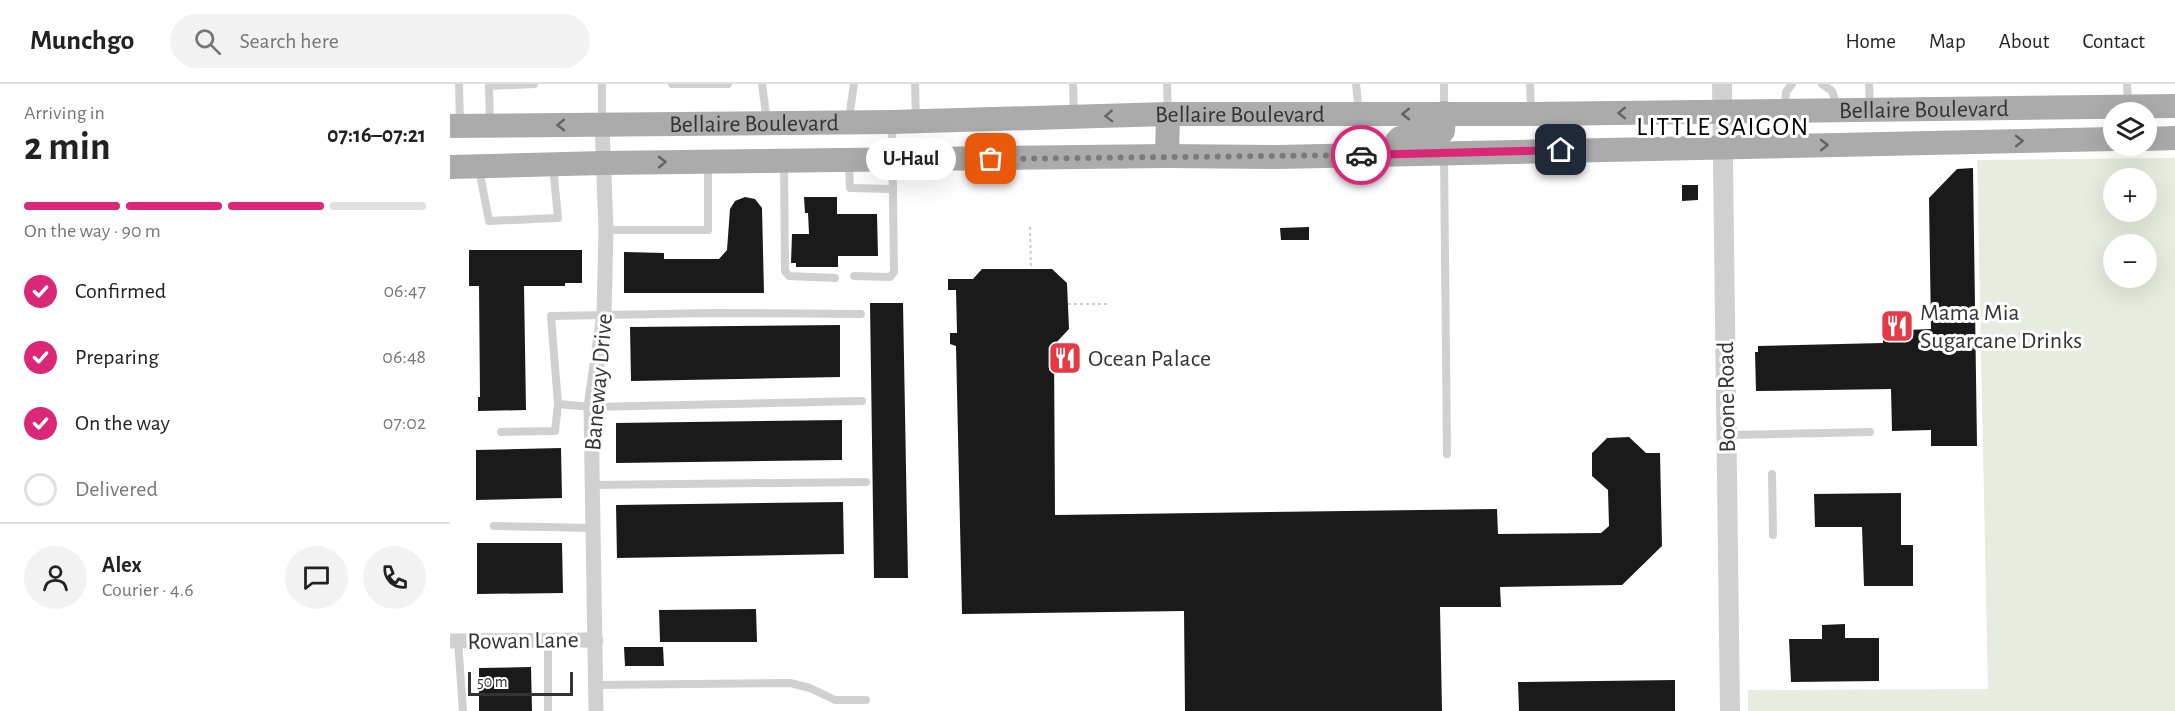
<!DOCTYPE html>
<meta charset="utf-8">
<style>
:root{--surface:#fff;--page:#f2f2f2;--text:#222;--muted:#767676;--line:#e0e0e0;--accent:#db2777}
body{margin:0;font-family:"Alegreya Sans",sans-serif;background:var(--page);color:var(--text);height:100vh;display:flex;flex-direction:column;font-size:22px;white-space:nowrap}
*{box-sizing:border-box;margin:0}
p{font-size:20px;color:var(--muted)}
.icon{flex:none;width:33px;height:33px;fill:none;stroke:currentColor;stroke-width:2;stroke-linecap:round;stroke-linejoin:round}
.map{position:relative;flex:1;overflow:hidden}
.details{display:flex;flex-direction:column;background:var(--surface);width:450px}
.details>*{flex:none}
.buttons{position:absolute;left:1653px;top:18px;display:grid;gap:12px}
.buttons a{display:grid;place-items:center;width:54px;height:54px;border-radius:50%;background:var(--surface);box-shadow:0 6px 24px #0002;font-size:30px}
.scale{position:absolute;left:18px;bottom:15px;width:105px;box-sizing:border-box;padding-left:6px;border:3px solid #333;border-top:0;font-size:16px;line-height:21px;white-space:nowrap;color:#333;-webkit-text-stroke:4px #fff;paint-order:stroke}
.pin{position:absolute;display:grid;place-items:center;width:51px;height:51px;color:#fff;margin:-26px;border-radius:12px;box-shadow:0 3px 9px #0006}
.courier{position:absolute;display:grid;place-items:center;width:60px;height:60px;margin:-30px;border:4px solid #db2777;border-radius:50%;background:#fff;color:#222;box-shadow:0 2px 8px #0007}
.bubble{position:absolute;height:42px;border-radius:21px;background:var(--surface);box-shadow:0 6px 24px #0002;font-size:20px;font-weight:700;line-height:42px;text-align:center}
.head em{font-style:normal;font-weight:700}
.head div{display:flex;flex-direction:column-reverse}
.head{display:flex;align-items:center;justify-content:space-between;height:102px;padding:0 24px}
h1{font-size:39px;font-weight:700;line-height:45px}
.bar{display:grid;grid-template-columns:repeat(4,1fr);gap:9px 6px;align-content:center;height:72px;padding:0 24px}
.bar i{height:8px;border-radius:4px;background:var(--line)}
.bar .current{background:var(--accent)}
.bar p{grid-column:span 4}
.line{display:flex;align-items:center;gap:15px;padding:0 24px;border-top:2px solid var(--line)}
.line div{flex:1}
.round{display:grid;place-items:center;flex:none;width:63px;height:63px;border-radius:32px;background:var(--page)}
ol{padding:0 24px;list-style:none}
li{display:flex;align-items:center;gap:18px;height:66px}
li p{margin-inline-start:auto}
li .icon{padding:6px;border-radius:50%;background:var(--accent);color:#fff;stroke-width:4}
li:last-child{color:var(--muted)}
li i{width:33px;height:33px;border:3px solid var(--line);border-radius:50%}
header{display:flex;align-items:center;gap:36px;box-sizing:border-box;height:84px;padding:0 30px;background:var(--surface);border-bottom:2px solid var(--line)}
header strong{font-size:28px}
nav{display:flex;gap:33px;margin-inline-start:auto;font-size:21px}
.search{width:420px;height:54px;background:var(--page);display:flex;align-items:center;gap:15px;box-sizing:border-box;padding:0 21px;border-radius:33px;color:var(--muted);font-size:22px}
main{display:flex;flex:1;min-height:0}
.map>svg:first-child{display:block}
</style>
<header>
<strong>Munchgo</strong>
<div class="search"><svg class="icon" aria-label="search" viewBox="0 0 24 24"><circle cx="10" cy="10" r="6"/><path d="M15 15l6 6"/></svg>Search here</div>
<nav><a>Home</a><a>Map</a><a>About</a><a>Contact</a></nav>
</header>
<main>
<section class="details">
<div class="head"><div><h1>2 min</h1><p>Arriving in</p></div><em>07:16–07:21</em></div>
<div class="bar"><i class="current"></i><i class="current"></i><i class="current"></i><i></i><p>On the way · 90 m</p></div>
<ol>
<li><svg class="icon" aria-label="check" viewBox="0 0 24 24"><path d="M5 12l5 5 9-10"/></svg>Confirmed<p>06:47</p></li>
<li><svg class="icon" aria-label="check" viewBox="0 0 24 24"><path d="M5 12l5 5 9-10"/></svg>Preparing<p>06:48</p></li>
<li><svg class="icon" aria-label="check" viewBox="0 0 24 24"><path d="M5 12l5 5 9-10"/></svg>On the way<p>07:02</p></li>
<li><i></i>Delivered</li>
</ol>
<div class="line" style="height:108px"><a class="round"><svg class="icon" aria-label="person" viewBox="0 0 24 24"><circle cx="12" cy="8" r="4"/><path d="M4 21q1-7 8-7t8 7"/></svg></a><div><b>Alex</b><p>Courier · 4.6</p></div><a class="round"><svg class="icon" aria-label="chat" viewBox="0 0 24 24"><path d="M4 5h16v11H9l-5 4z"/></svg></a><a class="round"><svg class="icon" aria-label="phone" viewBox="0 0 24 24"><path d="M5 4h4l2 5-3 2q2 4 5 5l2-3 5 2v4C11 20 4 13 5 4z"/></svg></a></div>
</section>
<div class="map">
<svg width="1725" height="627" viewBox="0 0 1725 627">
<rect width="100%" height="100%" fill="#fff"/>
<path fill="#e6ecdf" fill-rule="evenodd" d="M1725,74V627H1298V606L1538,605L1527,76ZM1664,94H1696V128H1664ZM1664,160H1696V194H1664Z"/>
<g fill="#1a1a1a">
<path d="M1523,84L1527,362H1481V346L1442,347L1441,305L1306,307L1305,268H1308V262L1433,259V247L1481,245L1479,114L1507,85Z"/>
<path d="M1232,101H1248V116L1232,117Z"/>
<path d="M295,113L305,115L312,124L314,209H174V168L214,169V175H269L277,166L280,125L285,117Z"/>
<path d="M354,113H387V130H427L428,172H388V183H346V179H341L342,150H359L358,129H355Z"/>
<path d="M859,143V156H831L830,144Z"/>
<path d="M19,166H132V199H115V202H74L76,326L28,327V313H30L29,202H19Z"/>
<path d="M532,185H602L617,199L619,245L604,261L605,431L1047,425L1048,450L1151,449L1159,442L1158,406L1142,392V369L1157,354L1179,353L1196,369H1210L1212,462L1172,501L1050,503L1051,523H990L992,627H735L734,527L512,530L506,262L500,260V249H507L506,206H498V195H523Z"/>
<path d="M420,219H453L458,494H424Z"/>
<path d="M390,241V293L181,297L180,243Z"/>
<path d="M392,336V376L166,379V339Z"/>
<path d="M111,364L112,414L26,416V366Z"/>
<path d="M1451,409V461H1463V502H1414L1412,443H1365L1364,410Z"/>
<path d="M393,418L394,470L167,474L166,421Z"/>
<path d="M27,459H112L113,509L27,510Z"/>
<path d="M306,525L307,558H210L209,526Z"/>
<path d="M1395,540V554H1429V597L1341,598L1339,555H1372V541Z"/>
<path d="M174,563H213L214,582H175Z"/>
<path d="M81,583L82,627H29V584Z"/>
<path d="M1225,596V627H1069L1068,598Z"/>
</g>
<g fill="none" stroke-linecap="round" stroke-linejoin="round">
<g stroke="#cdcdcd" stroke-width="2" stroke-dasharray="3 3" stroke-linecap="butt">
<path d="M580,143L581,185"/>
<path d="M618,220H657"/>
</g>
<g stroke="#d0d0d0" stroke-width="8">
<path d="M9,0L10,40"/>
<path d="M222,0H278"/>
<path d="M312,0L317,37"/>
<path d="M465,0L466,35"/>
<path d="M623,0L624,28"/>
<path d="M717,0L718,28"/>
<path d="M906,0L909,28"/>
<path d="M994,0V25"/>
<path d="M1080,0L1081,26"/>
<path d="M1372,0L1382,7L1387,22"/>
<path d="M1419,0L1420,22"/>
<path d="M1677,0L1678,19"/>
<path d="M1335,23L1336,8L1342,0"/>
<path d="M399,34L404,0"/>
<path d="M152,39V0"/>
<path d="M40,40L39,2L84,0"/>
<path d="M994,72L997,370"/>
<path d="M399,78L400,104L443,105"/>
<path d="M334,79L335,187L339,192L385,194"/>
<path d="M29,85L39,137L108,134L103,82"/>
<path d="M156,146H258V82"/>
<path d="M404,192L440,193L444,188L442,40"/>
<path d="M108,320L141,323L412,317"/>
<path d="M51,348L105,347L108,320L101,232L264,229L411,230"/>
<path d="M1278,351L1420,348"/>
<path d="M1322,390L1323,451"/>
<path d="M142,401L416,398"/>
<path d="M44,442L142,444"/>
<path d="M98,556V627"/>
<path d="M8,557L13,627"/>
<path d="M146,601L340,599L360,604L385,616H416"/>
</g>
<g stroke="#d0d0d0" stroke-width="15">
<path d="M0,557L146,556"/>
<path d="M146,627L141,323L154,231L156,146L152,40"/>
</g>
<path stroke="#d0d0d0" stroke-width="20" d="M1272,0L1280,627"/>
<g stroke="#ababab" stroke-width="24">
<path id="s1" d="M0,42L442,38L718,30H1082L1725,22"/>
<path d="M1696,55L1725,54"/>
<path d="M947,57L950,54L988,52L993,47L994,29"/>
<path d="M717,72L718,30"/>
<path d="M0,83L153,79L717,72L826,73L1664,55"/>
</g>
</g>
<defs><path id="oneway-chevron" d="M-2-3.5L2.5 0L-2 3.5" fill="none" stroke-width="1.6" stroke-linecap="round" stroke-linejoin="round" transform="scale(1.5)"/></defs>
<g stroke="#636363">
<use href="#oneway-chevron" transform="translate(1172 29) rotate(179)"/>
<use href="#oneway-chevron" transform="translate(956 30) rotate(180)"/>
<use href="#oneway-chevron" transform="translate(659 32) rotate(178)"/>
<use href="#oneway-chevron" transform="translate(111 41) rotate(179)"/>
<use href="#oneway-chevron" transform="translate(1569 57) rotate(-1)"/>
<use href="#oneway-chevron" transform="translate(1374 61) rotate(-1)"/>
<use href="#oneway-chevron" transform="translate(212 78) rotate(-1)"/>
</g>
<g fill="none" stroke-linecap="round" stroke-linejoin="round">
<path stroke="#7a7a7a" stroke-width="6" stroke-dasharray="0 10.8" d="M541,75L911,71"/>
<path stroke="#db2777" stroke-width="8" d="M911,71L1111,66"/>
</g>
<defs>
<g id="restaurant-square" transform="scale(1.725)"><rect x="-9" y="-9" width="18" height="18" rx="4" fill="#e63946" stroke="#fff"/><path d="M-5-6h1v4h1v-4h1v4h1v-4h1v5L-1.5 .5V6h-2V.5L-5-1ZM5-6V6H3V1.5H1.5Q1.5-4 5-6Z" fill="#fff"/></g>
</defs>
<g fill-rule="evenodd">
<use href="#restaurant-square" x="1447" y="242"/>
<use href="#restaurant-square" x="615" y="274"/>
</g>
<g text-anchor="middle" stroke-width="6" stroke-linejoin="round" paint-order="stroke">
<g font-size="24" fill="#333" stroke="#fff">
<text dy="8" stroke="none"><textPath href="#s1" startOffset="1474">Bellaire Boulevard</textPath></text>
<text dy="8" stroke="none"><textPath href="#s1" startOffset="790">Bellaire Boulevard</textPath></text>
<text dy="8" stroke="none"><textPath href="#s1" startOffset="304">Bellaire Boulevard</textPath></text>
<text transform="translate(148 298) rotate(-85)" y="8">Baneway Drive</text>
<text transform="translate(1276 313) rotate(-91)" y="8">Boone Road</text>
<text transform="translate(73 556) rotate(-1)" y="8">Rowan Lane</text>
</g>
<g font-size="24" fill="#333" stroke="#fff" text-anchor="start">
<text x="1470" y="236">Mama Mia<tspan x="1470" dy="28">Sugarcane Drinks</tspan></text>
<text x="638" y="282">Ocean Palace</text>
</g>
<g font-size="26" letter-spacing="1.5" fill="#000" stroke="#fff">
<text x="1273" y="51">LITTLE SAIGON</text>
</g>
</g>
</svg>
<div class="buttons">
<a><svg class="icon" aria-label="layers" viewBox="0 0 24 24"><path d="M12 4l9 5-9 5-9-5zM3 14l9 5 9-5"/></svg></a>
<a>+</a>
<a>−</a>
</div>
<div class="scale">50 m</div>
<div class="pin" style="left:541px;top:75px;background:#ea580c"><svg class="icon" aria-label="bag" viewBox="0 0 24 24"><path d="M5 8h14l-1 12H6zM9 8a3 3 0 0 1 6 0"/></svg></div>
<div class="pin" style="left:1111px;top:66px;background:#1f2937"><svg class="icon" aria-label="home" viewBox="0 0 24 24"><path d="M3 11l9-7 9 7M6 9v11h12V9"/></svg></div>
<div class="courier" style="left:911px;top:71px"><svg class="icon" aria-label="car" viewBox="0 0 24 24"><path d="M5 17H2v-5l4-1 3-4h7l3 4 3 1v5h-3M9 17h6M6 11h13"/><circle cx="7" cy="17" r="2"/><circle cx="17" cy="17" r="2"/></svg></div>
<div class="bubble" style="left:416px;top:54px;width:90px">U-Haul</div>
</div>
</main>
